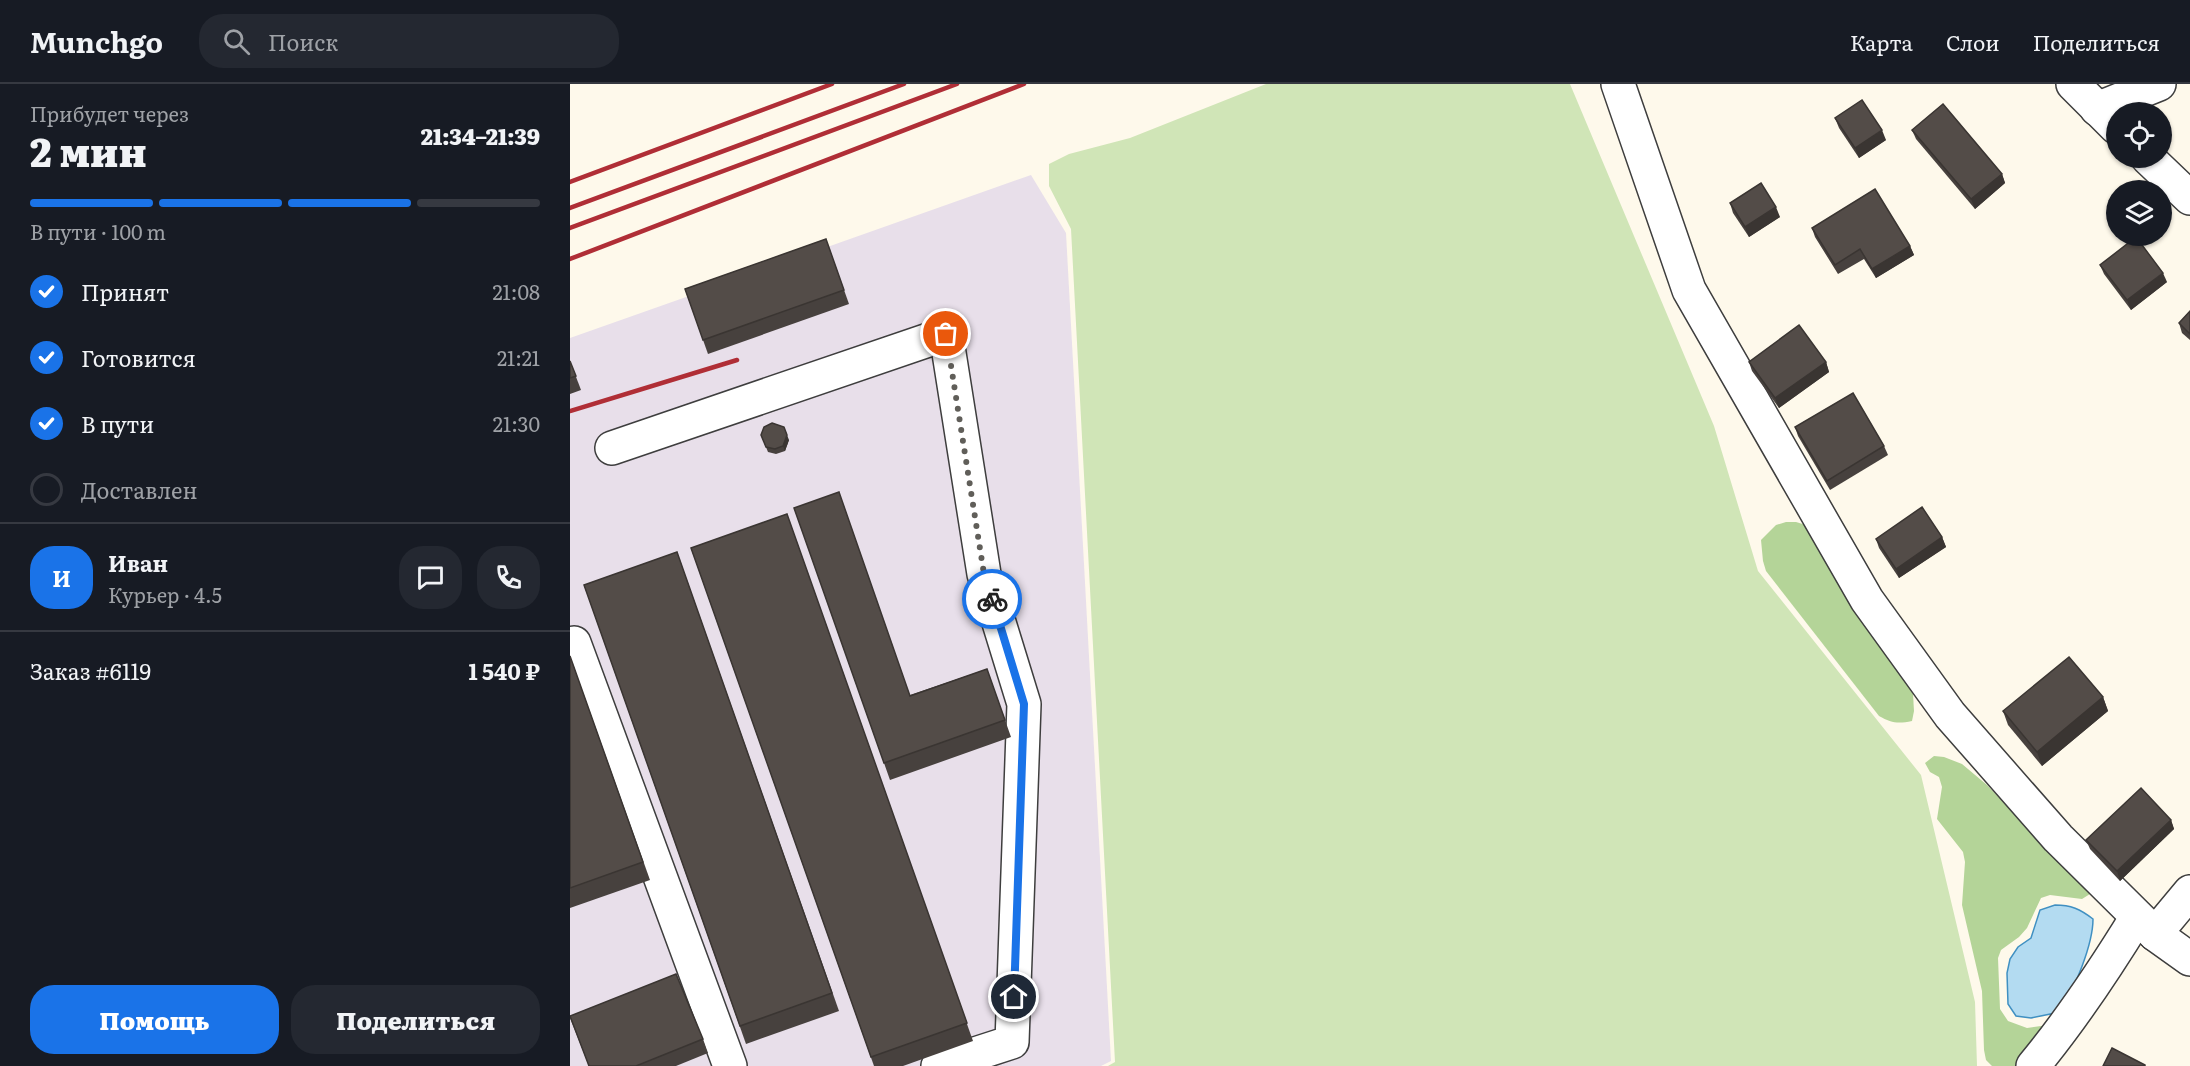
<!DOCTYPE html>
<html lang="ru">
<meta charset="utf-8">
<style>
:root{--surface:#171b24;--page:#242831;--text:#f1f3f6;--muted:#9ea1a6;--line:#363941;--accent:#1a73e8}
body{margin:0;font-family:Literata,serif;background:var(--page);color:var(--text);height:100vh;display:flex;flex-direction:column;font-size:22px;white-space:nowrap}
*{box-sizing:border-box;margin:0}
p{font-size:20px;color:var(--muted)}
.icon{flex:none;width:33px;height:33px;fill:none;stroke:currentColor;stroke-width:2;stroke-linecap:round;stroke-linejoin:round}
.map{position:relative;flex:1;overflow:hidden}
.drawer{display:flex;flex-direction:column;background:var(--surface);width:570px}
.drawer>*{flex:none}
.buttons{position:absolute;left:1536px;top:18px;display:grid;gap:12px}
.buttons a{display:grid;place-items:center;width:66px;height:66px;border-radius:50%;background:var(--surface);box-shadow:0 2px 4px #0004;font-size:30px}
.pin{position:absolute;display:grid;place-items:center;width:51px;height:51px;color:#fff;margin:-26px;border:3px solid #fff;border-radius:50%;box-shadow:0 2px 6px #0007}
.courier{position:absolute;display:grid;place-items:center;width:60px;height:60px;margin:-30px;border:4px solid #1a73e8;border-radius:50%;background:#fff;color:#222;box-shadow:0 2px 8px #0007}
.headline em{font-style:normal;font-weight:800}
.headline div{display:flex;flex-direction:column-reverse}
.headline{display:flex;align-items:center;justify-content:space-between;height:102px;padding:0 30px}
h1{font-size:39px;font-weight:800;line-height:45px}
.bar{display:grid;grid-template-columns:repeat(4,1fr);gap:9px 6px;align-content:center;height:72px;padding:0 30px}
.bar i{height:8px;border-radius:4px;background:var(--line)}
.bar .selected{background:var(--accent)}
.bar p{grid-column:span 4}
.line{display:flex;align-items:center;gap:15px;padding:0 30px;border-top:2px solid var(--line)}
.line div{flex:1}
.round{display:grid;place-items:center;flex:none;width:63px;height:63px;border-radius:24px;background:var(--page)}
ol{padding:0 30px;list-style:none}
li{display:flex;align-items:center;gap:18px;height:66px}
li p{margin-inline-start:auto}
li .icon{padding:6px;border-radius:50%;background:var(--accent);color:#fff;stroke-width:4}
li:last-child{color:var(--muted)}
li i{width:33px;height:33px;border:3px solid var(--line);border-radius:50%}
.action{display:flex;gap:12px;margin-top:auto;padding:12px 30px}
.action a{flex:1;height:69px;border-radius:24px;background:var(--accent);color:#fff;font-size:24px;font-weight:800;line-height:69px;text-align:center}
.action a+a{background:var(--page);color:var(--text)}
header{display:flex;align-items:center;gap:36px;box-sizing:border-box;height:84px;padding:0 30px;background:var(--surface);border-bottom:2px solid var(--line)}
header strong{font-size:28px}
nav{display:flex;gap:33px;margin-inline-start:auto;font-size:21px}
.search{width:420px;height:54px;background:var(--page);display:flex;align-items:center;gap:15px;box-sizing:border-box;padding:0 21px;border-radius:24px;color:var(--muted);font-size:22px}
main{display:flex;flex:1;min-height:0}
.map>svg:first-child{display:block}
</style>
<header>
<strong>Munchgo</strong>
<div class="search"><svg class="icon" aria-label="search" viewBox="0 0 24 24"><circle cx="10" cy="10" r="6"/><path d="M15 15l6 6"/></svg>Поиск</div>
<nav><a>Карта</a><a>Слои</a><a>Поделиться</a></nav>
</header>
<main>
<section class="drawer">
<div class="headline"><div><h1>2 мин</h1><p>Прибудет через</p></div><em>21:34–21:39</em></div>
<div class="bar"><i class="selected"></i><i class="selected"></i><i class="selected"></i><i></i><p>В пути · 100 m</p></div>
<ol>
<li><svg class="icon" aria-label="check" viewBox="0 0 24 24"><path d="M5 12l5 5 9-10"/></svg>Принят<p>21:08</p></li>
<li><svg class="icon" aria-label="check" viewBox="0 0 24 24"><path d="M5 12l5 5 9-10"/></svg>Готовится<p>21:21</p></li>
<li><svg class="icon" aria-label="check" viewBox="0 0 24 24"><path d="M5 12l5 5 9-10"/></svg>В пути<p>21:30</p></li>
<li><i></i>Доставлен</li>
</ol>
<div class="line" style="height:108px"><b class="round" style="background:var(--accent);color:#fff">И</b><div><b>Иван</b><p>Курьер · 4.5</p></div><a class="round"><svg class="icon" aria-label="chat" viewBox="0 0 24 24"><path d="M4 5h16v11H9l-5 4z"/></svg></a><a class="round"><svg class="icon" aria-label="phone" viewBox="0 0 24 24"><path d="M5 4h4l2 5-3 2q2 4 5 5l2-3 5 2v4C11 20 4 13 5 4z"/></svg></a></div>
<div class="line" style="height:78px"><div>Заказ #6119</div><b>1 540 ₽</b></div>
<div class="action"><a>Помощь</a><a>Поделиться</a></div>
</section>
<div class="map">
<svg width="1620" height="982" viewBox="0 0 1620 982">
<rect width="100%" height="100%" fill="#fef9eb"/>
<path fill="#e8dfea" d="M461,91L496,149L541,977L531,982H0V254Z"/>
<path fill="#d0e5b7" d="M696,0H1000L1144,342L1188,487L1351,691L1405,918L1407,982H538L545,978L501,145L479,102V80L499,70L560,54Z"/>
<g fill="#b4d498">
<path d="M1216,438H1226L1236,441L1343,610L1344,627L1342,637C1328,640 1321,639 1309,632L1196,487L1193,477L1191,456L1206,441Z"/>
<path d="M1364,672L1374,673L1392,680L1417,701L1520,810L1512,815L1480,811L1471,814L1457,844L1449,853L1431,866L1428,874L1430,925L1438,937L1457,944L1478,941L1449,982H1422L1416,976L1414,966L1412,907L1392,821L1395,778L1393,768L1367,735L1372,703L1369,693L1360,688L1355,679Z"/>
</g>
<path fill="#b3dbf1" stroke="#4090c2" stroke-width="1.5" d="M1485,821C1501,821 1510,825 1523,835C1523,861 1504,906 1490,928L1461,934L1446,932L1438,920L1437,889L1440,875L1448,863L1461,854L1470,826Z"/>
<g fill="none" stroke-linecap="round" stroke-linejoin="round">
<g stroke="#3e3e3e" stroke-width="36">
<g id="minor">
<path d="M1048,0L1119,206L1297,516L1380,631L1488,754L1585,850L1620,875"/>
<path d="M1503,0L1546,43"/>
<path d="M1527,25L1589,0"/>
<path d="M1578,74L1620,114"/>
<path d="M42,364L376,250L414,490L454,620L442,958L368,982"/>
<path d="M0,560L4,559L160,982"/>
<path d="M1585,850L1620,808"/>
<path d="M1463,982C1502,935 1535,885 1567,833"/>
</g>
</g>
<use href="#minor" stroke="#fff" stroke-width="33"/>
<g stroke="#b02e36" stroke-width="4.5">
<path d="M0,98L262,0"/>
<path d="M0,124L334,0"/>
<path d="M0,144L387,0"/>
<path d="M0,175L454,0"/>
<path d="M0,327L167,276"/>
</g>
</g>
<g fill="#47413e">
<path d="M1265,34L1316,56L1289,74L1269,44Z"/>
<path d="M1342,46L1432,90L1435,99L1405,125L1346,55Z"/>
<path d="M1160,119L1210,133L1179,153L1163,129Z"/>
<path d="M1242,144L1340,162L1344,171L1306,194L1294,175L1268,190L1245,153Z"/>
<path d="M256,155L279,220L138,270L115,205Z"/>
<path d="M1530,181L1597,198L1561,226L1534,190Z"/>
<path d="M1620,227V256L1612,249L1609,239Z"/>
<path d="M0,277L11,306L0,310Z"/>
<path d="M1179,278H1256L1259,288L1209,324L1182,287Z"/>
<path d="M1225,343L1314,362L1318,371L1260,406L1228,352Z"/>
<path d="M191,351L219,356L215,367L206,370L198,368Z"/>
<path d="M224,424L340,611L417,585L441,653L320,696Z"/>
<path d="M217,430L403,957L333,982H304L121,464Z"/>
<path d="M1372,453L1376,463L1329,494L1309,464L1306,455Z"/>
<path d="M107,468L269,927L176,960L14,501Z"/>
<path d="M0,572L80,796L0,824Z"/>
<path d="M1533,613L1538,627L1472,682L1438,641L1433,627Z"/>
<path d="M1601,736L1604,745L1550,797L1520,765L1516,756Z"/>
<path d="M0,934L133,955L138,969L106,982H19Z"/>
</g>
<g fill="#3a3532">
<path d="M1312,46L1316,56L1289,74L1285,64Z"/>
<path d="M1432,90L1435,99L1405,125L1401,115Z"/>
<path d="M1206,123L1210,133L1179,153L1175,143Z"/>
<path d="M1340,162L1344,171L1306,194L1302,185Z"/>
<path d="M1593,189L1597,198L1561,226L1557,216Z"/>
<path d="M1256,278L1259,288L1209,324L1205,314Z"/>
<path d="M217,351L219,356L215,367L213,362Z"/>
<path d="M1372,453L1376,463L1329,494L1326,485Z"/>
<path d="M1533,613L1538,627L1472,682L1467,668Z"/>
<path d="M1601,736L1604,745L1550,797L1547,787Z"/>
</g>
<g fill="#534c48" stroke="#3a3532" stroke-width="1.5">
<path d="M1292,16L1312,46L1285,64L1265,34Z"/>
<path d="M1373,20L1432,90L1401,115L1342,46Z"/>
<path d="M1191,99L1206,123L1175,143L1160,119Z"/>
<path d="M1305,105L1340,162L1302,185L1290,165L1265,181L1242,144Z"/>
<path d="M1566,153L1593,189L1557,216L1530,181Z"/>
<path d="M256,155L274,206L133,256L115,205Z"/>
<path d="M1620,227V250L1609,239Z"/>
<path d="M1229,241L1256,278L1205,314L1179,278Z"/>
<path d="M0,277L6,292L0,294Z"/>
<path d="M1283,309L1314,362L1257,397L1225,343Z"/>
<path d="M202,339L214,343L217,351L213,362L205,365L196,363L191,351L194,343Z"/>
<path d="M269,408L340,612L417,585L435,636L314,679L224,424Z"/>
<path d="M1352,423L1372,453L1326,485L1306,455Z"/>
<path d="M217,430L397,939L301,973L121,464Z"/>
<path d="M107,468L262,909L170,942L14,501Z"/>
<path d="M0,572L73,778L0,804Z"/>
<path d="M1499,573L1533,613L1467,668L1433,627Z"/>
<path d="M1571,704L1601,736L1547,787L1516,756Z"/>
<path d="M106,890L133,955L66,982H19L0,932Z"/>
<path d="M1542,964L1575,981V982H1533Z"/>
</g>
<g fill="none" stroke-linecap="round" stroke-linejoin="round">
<path stroke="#605e59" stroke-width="6" stroke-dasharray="0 10.8" d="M376,250L414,490L422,515"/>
<path stroke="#1a73e8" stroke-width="8" d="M422,515L454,620L444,913"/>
</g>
</svg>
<div class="buttons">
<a><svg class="icon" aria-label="locate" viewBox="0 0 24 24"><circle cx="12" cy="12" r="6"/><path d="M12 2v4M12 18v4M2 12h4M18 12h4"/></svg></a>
<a><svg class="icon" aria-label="layers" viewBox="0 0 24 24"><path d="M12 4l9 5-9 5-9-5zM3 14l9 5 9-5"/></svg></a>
</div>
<div class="pin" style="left:376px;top:250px;background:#ea580c"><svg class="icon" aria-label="bag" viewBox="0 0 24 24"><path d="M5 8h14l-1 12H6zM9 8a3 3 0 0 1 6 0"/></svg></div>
<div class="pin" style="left:444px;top:913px;background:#1f2937"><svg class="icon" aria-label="home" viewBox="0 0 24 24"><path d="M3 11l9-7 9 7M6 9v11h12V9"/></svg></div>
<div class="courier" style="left:422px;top:515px"><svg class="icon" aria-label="bike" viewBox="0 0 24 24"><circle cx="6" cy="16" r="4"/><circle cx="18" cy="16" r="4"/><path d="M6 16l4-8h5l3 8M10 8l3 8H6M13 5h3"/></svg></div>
</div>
</main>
